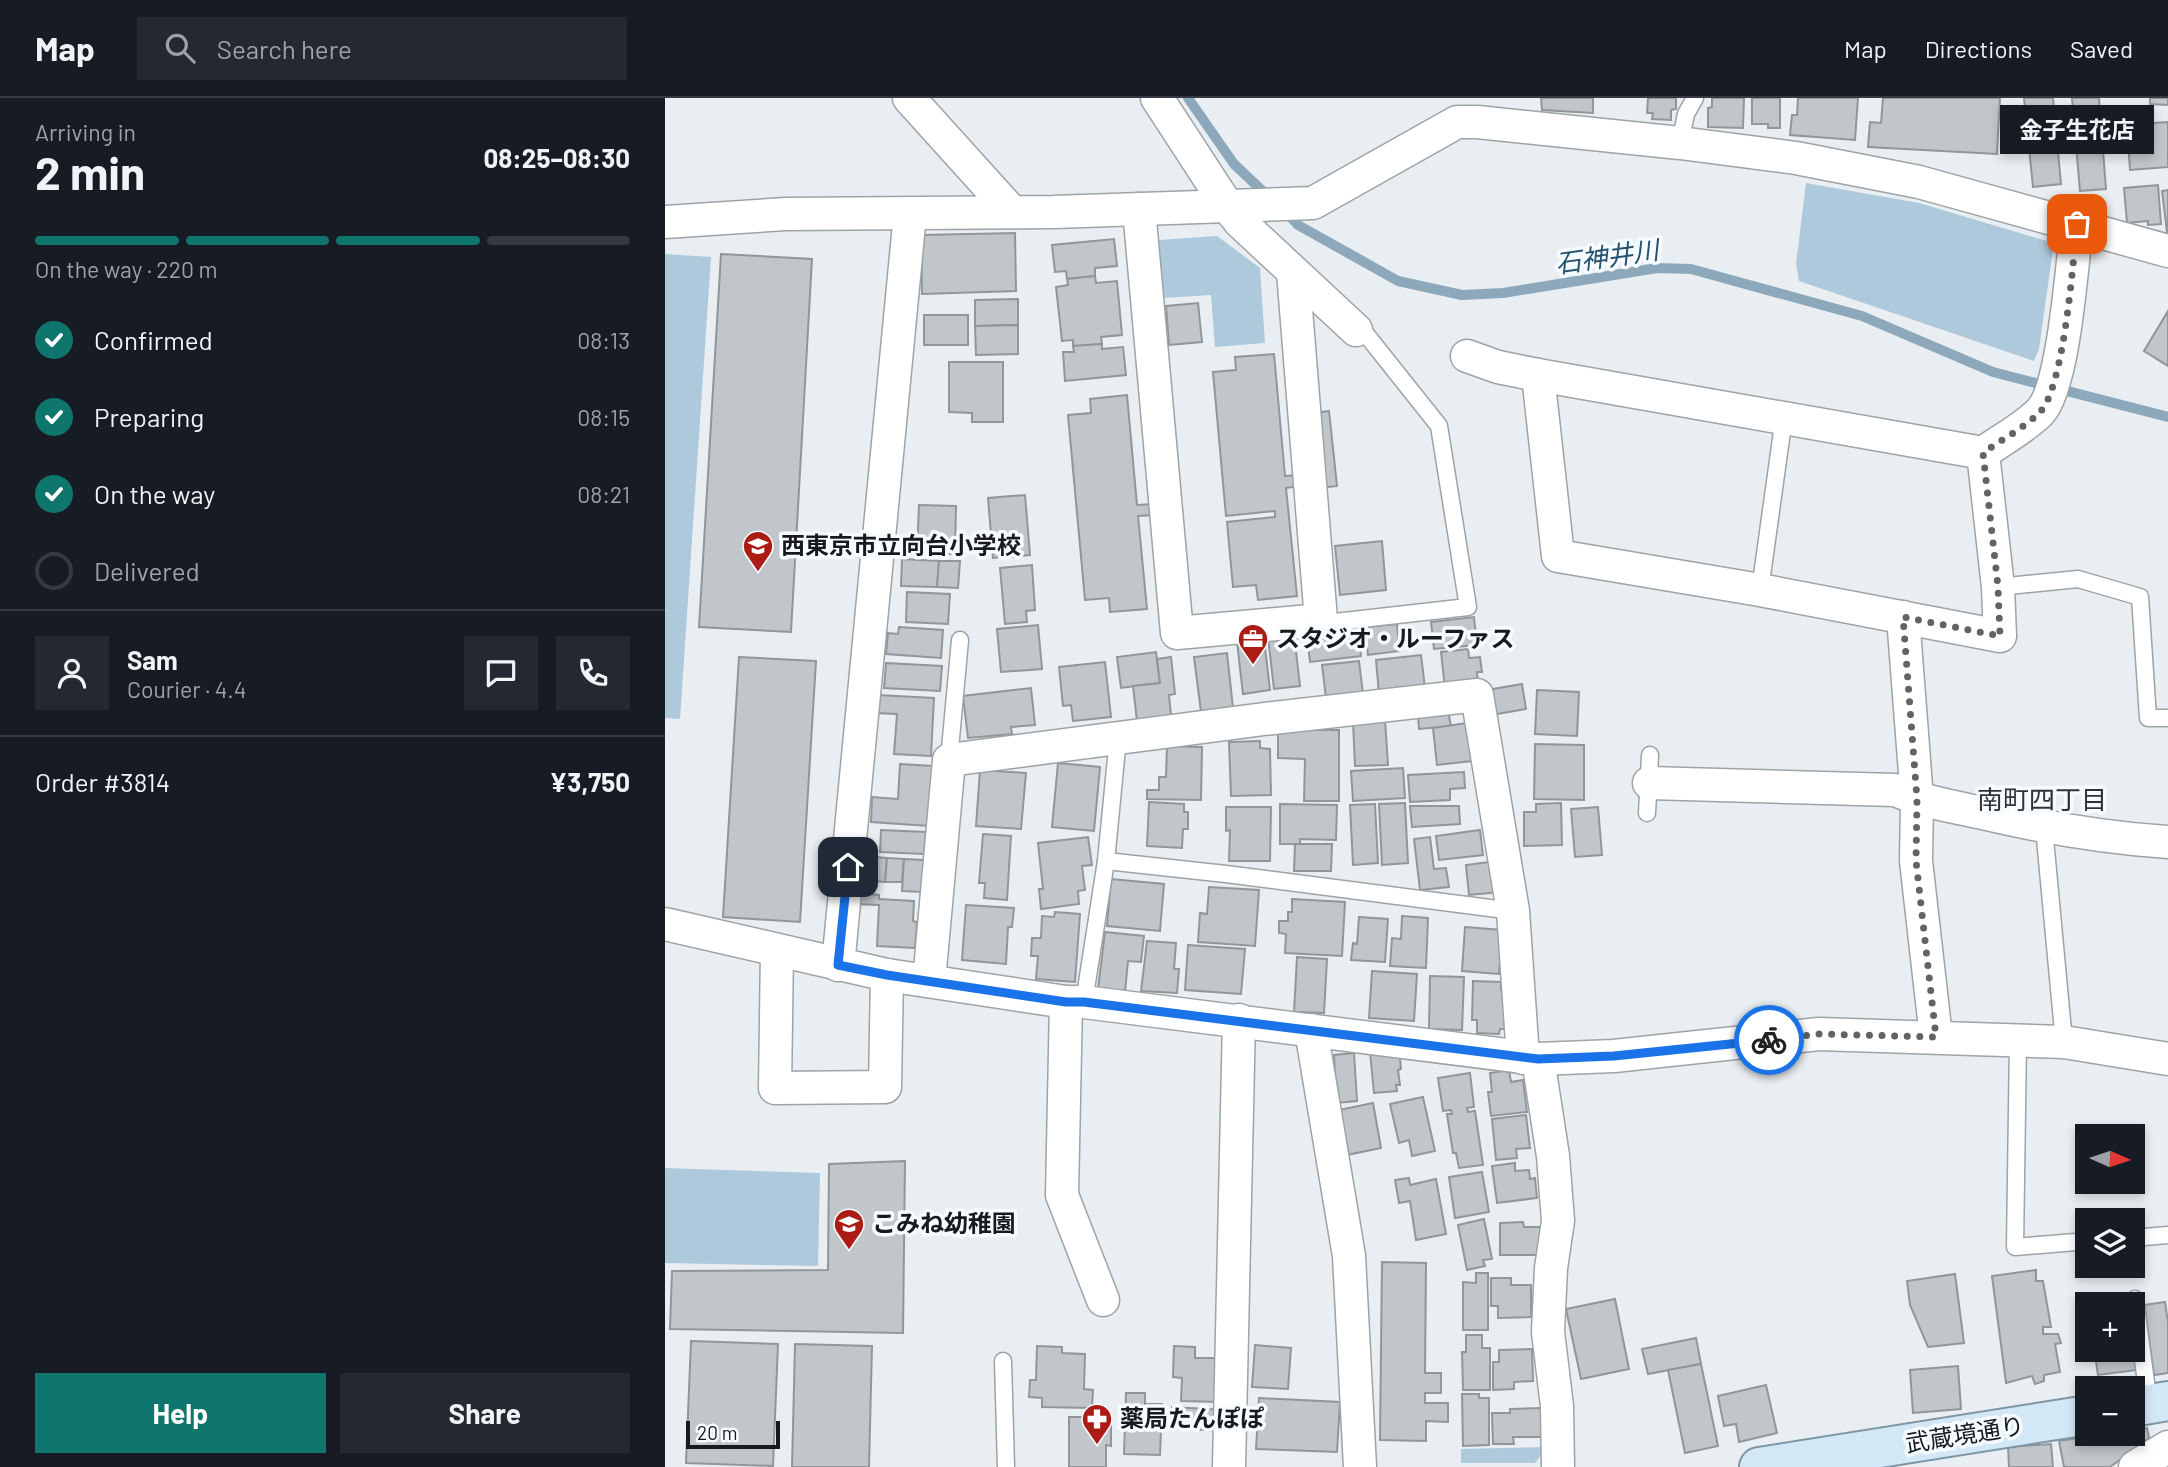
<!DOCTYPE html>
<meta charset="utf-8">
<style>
:root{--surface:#171b24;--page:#242831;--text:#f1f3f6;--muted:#9ea1a6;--line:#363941;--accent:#0f766e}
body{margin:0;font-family:Barlow,"Noto Sans JP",sans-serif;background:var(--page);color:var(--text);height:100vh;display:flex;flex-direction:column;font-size:26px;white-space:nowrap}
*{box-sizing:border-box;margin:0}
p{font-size:23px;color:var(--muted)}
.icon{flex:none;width:38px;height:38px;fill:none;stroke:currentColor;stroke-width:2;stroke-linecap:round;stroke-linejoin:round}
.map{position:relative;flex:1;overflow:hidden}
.panel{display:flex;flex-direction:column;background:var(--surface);width:665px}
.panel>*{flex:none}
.needle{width:46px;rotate:93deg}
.controls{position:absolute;left:1410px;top:1026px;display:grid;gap:14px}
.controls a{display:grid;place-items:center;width:70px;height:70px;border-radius:0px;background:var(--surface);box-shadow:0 4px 10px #0003;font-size:35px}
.scale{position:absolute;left:21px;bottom:18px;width:94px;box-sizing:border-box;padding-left:7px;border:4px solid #181a1b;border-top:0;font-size:19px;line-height:24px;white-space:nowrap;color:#181a1b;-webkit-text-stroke:5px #f6fbff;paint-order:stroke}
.pin{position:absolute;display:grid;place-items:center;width:60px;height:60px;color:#fff;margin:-30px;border-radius:14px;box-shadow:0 4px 10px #0006}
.courier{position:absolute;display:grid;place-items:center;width:70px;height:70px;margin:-35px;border:5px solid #1a73e8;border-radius:50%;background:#fff;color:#222;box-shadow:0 2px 9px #0007}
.bubble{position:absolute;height:49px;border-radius:0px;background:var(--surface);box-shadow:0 4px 10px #0003;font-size:23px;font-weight:700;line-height:49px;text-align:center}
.summary em{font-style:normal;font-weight:700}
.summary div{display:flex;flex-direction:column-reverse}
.summary{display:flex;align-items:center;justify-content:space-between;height:119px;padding:0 35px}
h1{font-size:46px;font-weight:700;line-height:52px}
.bar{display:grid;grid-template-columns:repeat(4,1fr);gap:10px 7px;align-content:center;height:84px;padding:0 35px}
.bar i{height:9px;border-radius:5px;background:var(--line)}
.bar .on{background:var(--accent)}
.bar p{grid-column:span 4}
.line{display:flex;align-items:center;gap:18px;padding:0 35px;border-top:2px solid var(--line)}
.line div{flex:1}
.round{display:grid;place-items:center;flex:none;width:74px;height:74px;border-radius:0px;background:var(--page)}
ol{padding:0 35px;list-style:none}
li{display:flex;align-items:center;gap:21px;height:77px}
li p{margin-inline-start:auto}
li .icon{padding:7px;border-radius:50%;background:var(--accent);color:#fff;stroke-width:4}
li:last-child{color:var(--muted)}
li i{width:38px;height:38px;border:4px solid var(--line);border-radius:50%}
.primary-button{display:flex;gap:14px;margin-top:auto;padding:14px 35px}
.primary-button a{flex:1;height:80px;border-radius:0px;background:var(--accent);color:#fff;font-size:28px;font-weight:700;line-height:80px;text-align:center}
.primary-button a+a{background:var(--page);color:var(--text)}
header{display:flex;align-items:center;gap:42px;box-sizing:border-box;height:98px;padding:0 35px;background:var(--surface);border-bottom:2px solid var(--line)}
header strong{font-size:33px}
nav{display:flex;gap:38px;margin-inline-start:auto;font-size:24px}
.search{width:490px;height:63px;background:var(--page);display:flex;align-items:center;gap:18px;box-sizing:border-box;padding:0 24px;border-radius:0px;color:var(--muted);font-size:26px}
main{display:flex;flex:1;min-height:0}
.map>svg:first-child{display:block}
</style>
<header>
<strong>Map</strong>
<div class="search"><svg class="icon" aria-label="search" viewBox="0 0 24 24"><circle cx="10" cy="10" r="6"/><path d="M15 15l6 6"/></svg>Search here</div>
<nav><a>Map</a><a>Directions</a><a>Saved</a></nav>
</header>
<main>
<section class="panel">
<div class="summary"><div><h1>2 min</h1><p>Arriving in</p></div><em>08:25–08:30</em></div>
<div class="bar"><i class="on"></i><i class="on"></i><i class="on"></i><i></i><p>On the way · 220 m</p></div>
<ol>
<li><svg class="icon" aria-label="check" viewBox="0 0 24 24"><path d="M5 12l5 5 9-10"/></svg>Confirmed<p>08:13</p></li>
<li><svg class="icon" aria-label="check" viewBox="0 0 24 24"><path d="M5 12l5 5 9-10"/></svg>Preparing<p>08:15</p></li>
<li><svg class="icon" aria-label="check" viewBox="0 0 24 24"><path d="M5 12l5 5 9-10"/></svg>On the way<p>08:21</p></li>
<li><i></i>Delivered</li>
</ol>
<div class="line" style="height:126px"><a class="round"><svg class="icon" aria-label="person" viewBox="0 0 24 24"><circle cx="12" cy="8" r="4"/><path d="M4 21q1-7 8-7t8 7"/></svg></a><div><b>Sam</b><p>Courier · 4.4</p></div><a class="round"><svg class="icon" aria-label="chat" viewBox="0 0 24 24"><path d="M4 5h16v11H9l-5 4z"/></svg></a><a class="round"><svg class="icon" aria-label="phone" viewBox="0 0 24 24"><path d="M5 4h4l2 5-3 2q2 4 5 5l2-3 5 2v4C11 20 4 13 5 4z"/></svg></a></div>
<div class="line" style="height:91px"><div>Order #3814</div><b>¥3,750</b></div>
<div class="primary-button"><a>Help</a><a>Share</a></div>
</section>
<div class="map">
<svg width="1503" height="1369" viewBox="0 0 1503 1369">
<rect width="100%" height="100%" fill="#e9eef2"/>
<g fill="#afc9dc">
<path d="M1141,85L1254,105L1382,143L1388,151L1374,251L1369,263L1134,183L1131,166Z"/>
<path d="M552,138L595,170L600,245L550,249L546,197L497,200L494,142Z"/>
<path d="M0,156L46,159L15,621L0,620Z"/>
<path d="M0,1070L155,1075L153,1168L0,1165Z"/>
<path d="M882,1349L870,1365H796V1351Z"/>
</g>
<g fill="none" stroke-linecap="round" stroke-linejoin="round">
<g stroke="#8ea8bb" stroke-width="10">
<path d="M523,0L569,66L604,99"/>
<path d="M621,114L633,127L733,183L797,197L838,195L992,170L1026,171L1197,218L1328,274L1503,319"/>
</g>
</g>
<g fill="#c1c6ca" stroke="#919699" stroke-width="2">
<path d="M876,0H928V15L877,12Z"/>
<path d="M983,0H1011V11L1006,12V22L987,21L988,15H982Z"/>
<path d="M1047,0H1079L1078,30L1043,29V10L1047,9Z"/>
<path d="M1087,0H1115V30H1103V26H1087Z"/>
<path d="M1133,0H1193L1190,42L1125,37L1127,17H1132Z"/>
<path d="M1218,0H1335L1332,56L1203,49L1205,24L1216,25Z"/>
<path d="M1359,0H1388L1396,86L1368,89Z"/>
<path d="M1407,0H1434L1441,91L1415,93Z"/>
<path d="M1485,0H1503V7L1485,6Z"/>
<path d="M1503,24V69L1465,72L1462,27Z"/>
<path d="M1493,87L1496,126L1483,127V123L1462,125L1459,90Z"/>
<path d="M1503,92V134H1502L1497,93Z"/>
<path d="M350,135L351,193L257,196L256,137Z"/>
<path d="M449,141L452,168L430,170V178L402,181L401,173L390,174L387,147Z"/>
<path d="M56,156L147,161L126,534L34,529Z"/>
<path d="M430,178L431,185L452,183L457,237L436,239L437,246L408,248V242L397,243L391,189L403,187L402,181Z"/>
<path d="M353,201V227L310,228V202Z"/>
<path d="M533,205L537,244L504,247L501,208Z"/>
<path d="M1503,213V268L1479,253Z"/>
<rect x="259" y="217" width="44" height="30"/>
<path d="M353,227V256L311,257L310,228Z"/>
<path d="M437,246V251L458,249L461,277L400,283L398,254H409L408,248Z"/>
<path d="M609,256L620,378L635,377V388L621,390L632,498L593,502L591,487L568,489L562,424L610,419V413L561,418L548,274L571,272L570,259Z"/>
<path d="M284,264H338V324H307V315L284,314Z"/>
<path d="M462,297L472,407L488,406L489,417L473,418L482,511L445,514L444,500L420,502L403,317L426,315L425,301Z"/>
<path d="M664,313L672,388L656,390L649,315Z"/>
<path d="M360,397L365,457L328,460L323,400Z"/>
<path d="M254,407L291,408L290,456L252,455Z"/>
<path d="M717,443L721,492L675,497L670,448Z"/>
<path d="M237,461L274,463L272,489L236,488Z"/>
<path d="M274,463H295L293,490L272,489Z"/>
<path d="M367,467L370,512L361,513L362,524L340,526L335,470Z"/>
<path d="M242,494L285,496L283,526L241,524Z"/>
<path d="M809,519L812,547L769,551L766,524Z"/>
<path d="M732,526L735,553L703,557L700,529Z"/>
<path d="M373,527L377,571L336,574L332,531Z"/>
<path d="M234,529L278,532L276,560L221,556L223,535L233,536Z"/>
<path d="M693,533L696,558L645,564L642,539Z"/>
<path d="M629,536L635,588L609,591L603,539Z"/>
<path d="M599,541L605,592L578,596L572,544Z"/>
<path d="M803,551L804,560L815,559L817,574H812L813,586L780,590L776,554Z"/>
<path d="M491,554L495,585L456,590L452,559Z"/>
<path d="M562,555L568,610L536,614L529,559Z"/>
<path d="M756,557L760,590L714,596L711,562Z"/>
<path d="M74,559L151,563L135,824L58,819Z"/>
<path d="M506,559L510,596L504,597L506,618L472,623L468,588L495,585L492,561Z"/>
<path d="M694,563L698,596L661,600L657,567Z"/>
<path d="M440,564L446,619L408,623L406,607L398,608L394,569Z"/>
<path d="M221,565L277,568L275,593L219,590Z"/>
<path d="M857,586L861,611L826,617L822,592Z"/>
<path d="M366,590L370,627L346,629L347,636L303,640L298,598Z"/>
<path d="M872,592L914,594L912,638L870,636Z"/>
<path d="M212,597L269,600L266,658L229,656L232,616L211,615Z"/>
<path d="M783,612L786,628L754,631L753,616Z"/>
<path d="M720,622L723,667L690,668L688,624Z"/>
<path d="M802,625L807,663L772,667L768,630Z"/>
<path d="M613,632H674V703H639L640,661L613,660Z"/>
<path d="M595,643V650L605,651L606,697L566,698L564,644Z"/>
<path d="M870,646L919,647V702L869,701Z"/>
<path d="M502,648L537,649L536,702L482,701V692H494V679H501Z"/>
<path d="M393,665L435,669L429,733L387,729Z"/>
<path d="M235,666L268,668L264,728L206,724L207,699L233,701Z"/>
<path d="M738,670L740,700L688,703L686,673Z"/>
<path d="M315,672L361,675L356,731L311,728Z"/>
<path d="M799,674L800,690L785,691V702L745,704L743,677Z"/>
<path d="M484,704L519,706V714H523V731H518L517,750L482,748Z"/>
<path d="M740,705L743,765L717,767L714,706Z"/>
<path d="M896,705L897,747L859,748V714H871V706Z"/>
<path d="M615,706L672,707L671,742L635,741V746H615Z"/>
<path d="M710,706L713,765L688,767L685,707Z"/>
<path d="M745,708H794L795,726L747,729Z"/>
<path d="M561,709H606L605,763H564L565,732L561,733Z"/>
<path d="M933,709L937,757L910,759L906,711Z"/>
<path d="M216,732L261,734L259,756L215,754Z"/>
<path d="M815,732L818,757L774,762L771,738Z"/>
<path d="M318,736L346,738L342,802L319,800L320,785H314Z"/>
<path d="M423,739L427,767L417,768L420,792L413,793L414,806L376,811L374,791H378L373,745Z"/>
<path d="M765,739L769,771L781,770L784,789L755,792L749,741Z"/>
<path d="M630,746H667L666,773H629Z"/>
<path d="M197,758L222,760L220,784L196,782Z"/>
<path d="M222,760L239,761L237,784H220Z"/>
<path d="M239,761L259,762L257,794L237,793Z"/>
<path d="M831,763L835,794L804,797L801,767Z"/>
<path d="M446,781L499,786L495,833L442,828Z"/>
<path d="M544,789L594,792L590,848L533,844L535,815L542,816Z"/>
<path d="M192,795L214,797V801L249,803L248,823L252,824L250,850L212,848L214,807L191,806Z"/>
<path d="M627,801L680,804L677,858L620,855L621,836L614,835V823H623V814H627Z"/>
<path d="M301,807L349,810L347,829H343L341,866L297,862Z"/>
<path d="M390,814L415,816L410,884L371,881L373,858H366L367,840H376L377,818L389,819Z"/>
<path d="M737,818L763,820L761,870L725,868L727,840L736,841Z"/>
<path d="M694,819L723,821L720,864L686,862L688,845L692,846Z"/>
<path d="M800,829L837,832L834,876L797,873Z"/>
<path d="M440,834L479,838L476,864L463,863L460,894L433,891Z"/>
<path d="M482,843L511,845L509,871H514L512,895L476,893Z"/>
<path d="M523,847L580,851L576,896L520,892Z"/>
<path d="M632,859L662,861L659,915L629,914Z"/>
<path d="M707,873L752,876L749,923L704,920Z"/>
<path d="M765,878L799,879L797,932L764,931Z"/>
<path d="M808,883L836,884V892H842L840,931H835L834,936L812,935V922H807Z"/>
<path d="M734,951L736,971L733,972L735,987H731L732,993L709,995L705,954Z"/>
<path d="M689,955L692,1003L671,1005L669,957Z"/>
<path d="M844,972L846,984L858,982L862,1014L826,1018L823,994H827L825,975Z"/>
<path d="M805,975L809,1009L802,1010L803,1014L810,1013L818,1067L794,1070L791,1055H788L782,1016H787L786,1012L778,1013L773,980Z"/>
<path d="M758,999L770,1053L747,1058L744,1042L734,1045L725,1006Z"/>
<path d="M708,1005L716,1050L682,1057L674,1012Z"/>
<path d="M861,1017L865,1050L851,1051L852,1060L831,1062L827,1021Z"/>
<path d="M240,1063L238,1235L5,1231L7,1173L163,1172L164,1066Z"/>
<path d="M850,1065V1073L864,1072L865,1081L870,1080L872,1100L832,1105L827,1068Z"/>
<path d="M817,1074L824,1114L790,1120L784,1079Z"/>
<path d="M744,1080L745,1087L771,1081L781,1136L751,1142L745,1103L734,1105L730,1082Z"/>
<path d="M819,1121L827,1161L818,1162L820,1168L802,1172L793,1127Z"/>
<path d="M858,1124L859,1129H875V1157H835V1125Z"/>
<path d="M717,1164L761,1165L760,1275H776V1295H760V1305H783V1324L761,1323V1343L715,1342Z"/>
<path d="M1371,1172V1183H1378L1386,1229H1378V1236H1393L1396,1245L1390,1246L1395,1274L1379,1277V1283L1370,1286L1367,1278L1341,1285L1327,1178Z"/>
<path d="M811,1175H823V1232H798V1184L811,1185Z"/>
<path d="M1290,1176L1299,1245L1263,1249L1245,1207L1242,1183Z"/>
<path d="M826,1180H846V1187H866V1219L833,1220V1208H826Z"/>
<path d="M950,1201L964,1271L916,1281L901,1211Z"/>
<path d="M1463,1202V1206H1431Z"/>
<path d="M1500,1204L1503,1224V1275L1489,1277L1479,1207Z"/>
<path d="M801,1237H817V1250H825V1292H798L797,1254H801Z"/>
<path d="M1031,1240L1036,1266L983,1276L977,1251Z"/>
<path d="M26,1243L113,1246L108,1368L21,1365Z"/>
<path d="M1468,1244L1472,1272L1433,1277L1429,1251H1468Z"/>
<path d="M130,1246L207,1248L204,1369H127Z"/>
<path d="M590,1247L626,1250L623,1291L587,1289Z"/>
<path d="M372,1248L397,1249V1255L420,1256L419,1291L428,1292L427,1310L377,1309V1300L364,1299L365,1282H371Z"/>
<path d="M509,1248L530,1249V1260H558L557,1304L516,1303L517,1280L508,1279Z"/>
<path d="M867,1251L868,1283L849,1284V1291L828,1292V1264H834V1252Z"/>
<path d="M1036,1266L1053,1348L1020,1355L1003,1272Z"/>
<path d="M1293,1268L1296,1311L1248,1315L1245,1272Z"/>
<path d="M1101,1287L1112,1335L1074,1344L1071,1326L1059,1328L1053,1298Z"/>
<path d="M461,1295H480V1306H497L495,1357L459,1356Z"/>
<path d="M797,1296H814V1300H824V1347L798,1348Z"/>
<path d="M594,1300L675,1304L672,1354L591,1351Z"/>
<path d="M507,1309L559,1312L558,1333L506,1330Z"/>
<path d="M877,1310L878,1339H848L849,1346H828L827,1315H845V1311Z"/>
<path d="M404,1319H446V1348L441,1347V1369H404Z"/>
<path d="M1482,1330L1484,1340L1445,1369H1399L1394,1343L1447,1335H1468V1332Z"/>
<path d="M1386,1346L1388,1369H1344L1343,1349Z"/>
</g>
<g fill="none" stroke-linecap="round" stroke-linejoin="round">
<g stroke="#9ea3a6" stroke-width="19">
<g id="service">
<path d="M1015,45L1021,16L1030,0"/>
<path d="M1333,489L1413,481L1475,499L1483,620H1503"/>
<path d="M1095,492L1119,319"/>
<path d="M656,522L670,524L803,509L774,328L700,235L691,232"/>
<path d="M284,662L295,542"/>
<path d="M982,715L985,657"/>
<path d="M1379,730L1399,944"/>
<path d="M441,763L561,776L848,813"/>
<path d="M419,904L441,763L453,640"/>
<path d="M1353,942L1350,1149L1423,1143"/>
<path d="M1468,1140L1503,1137"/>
<path d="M1470,1201L1484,1307"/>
<path d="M338,1263L341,1369"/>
</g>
</g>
<g stroke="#9ea3a6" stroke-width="35">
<g id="minor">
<path d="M244,0L347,114"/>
<path d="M492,0L563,109L575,124L691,232"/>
<path d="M474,111L512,535L656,522L628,174"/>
<path d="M0,124L121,116L389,114L648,105L792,24H812L1015,45L1131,60L1254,84L1503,153"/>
<path d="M802,258L833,269L873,277L1318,355C1336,342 1359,330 1375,314C1399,289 1407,165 1412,126"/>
<path d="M873,277L893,458L1095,492L1335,538L1333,489L1318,355"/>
<path d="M1238,519L1252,701L1251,763L1271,939"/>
<path d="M984,685L1230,692C1257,703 1285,708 1313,714C1376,729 1438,740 1503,744"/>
<path d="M0,826L222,877L401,904H419L873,961L949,958L1154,936L1399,944L1503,961"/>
<path d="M112,852L110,990L220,989L222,877"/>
<path d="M173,867L245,116"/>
<path d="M264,883L284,662L599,621L812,597L848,813L858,960"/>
<path d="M401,904L397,1097L438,1202"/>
<path d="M646,932L684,1158L695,1369"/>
<path d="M873,961L888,1058L893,1123L886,1170L883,1234L892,1308L893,1369"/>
<path d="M564,1369L574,922"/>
<path d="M1470,1369L1503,1349"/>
</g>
</g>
<g stroke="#7e96a6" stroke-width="42">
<g id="primary">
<path d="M1468,1309L1503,1303"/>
<path d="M1094,1369L1423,1317"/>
</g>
</g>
<use href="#service" stroke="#fff" stroke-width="16"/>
<use href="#minor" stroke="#fff" stroke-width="32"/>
<use href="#primary" stroke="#d3e8f7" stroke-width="38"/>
</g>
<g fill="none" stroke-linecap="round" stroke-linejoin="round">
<path stroke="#616466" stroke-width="7" stroke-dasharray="0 12.6" d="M1104,942L1154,936L1271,939L1251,763L1252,701L1238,519L1335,538L1333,489L1318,355C1336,342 1359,330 1375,314C1399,289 1408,165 1412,126"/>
<path stroke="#1a73e8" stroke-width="9" d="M183,769L173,867L222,877L401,904H419L873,961L949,958L1104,942"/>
</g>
<defs>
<g id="school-pin" transform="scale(1.575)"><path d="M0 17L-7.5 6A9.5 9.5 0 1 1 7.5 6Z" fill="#ac1c14" stroke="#f6fbff"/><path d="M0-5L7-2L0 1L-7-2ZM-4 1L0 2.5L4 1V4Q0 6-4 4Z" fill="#fff"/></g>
<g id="office-pin" transform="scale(1.575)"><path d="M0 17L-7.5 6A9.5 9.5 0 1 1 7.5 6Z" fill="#ac1c14" stroke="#f6fbff"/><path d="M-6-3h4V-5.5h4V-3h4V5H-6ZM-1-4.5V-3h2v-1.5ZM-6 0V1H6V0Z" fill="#fff"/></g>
<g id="pharmacy-pin" transform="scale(1.575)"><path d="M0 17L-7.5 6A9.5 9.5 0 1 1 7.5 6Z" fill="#ac1c14" stroke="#f6fbff"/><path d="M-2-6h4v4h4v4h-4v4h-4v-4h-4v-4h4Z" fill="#fff"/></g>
</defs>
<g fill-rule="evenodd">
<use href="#school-pin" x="93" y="448"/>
<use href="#office-pin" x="588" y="541"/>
<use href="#school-pin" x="184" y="1126"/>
<use href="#pharmacy-pin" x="432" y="1321"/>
</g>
<g text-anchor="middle" stroke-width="7" stroke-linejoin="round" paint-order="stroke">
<g font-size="24" font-weight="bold" fill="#181a1b" stroke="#f6fbff" text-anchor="start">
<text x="116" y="456">西東京市立向台小学校</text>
<text x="611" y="549">スタジオ・ルーファス</text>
<text x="207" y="1134">こみね幼稚園</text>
<text x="455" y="1329">薬局たんぽぽ</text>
</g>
<g font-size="24" fill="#181a1b" stroke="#f6fbff">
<text transform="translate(1300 1337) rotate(-9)" y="8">武蔵境通り</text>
</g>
<g font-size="26" font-style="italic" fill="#23516e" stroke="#f6fbff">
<text transform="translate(942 159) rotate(-8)" y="9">石神井川</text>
</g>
<g font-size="26" fill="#2f3336" stroke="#f6fbff">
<text x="1377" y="711">南町四丁目</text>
</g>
</g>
</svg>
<div class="controls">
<a><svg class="needle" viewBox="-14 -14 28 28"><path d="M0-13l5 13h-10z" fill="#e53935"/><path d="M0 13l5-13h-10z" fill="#9ea1a6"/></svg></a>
<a><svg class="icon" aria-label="layers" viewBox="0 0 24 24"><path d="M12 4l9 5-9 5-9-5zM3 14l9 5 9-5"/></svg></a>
<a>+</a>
<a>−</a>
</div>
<div class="scale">20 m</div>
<div class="pin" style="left:1412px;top:126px;background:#ea580c"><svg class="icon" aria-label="bag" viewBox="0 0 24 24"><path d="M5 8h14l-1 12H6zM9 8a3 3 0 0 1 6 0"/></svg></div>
<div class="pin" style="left:183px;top:769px;background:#1f2937"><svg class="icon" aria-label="home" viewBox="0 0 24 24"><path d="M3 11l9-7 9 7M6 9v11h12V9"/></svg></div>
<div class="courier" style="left:1104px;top:942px"><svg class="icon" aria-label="bike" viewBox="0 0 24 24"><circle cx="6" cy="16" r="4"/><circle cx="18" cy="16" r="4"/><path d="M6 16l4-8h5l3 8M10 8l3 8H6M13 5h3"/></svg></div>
<div class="bubble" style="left:1335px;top:7px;width:154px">金子生花店</div>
</div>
</main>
